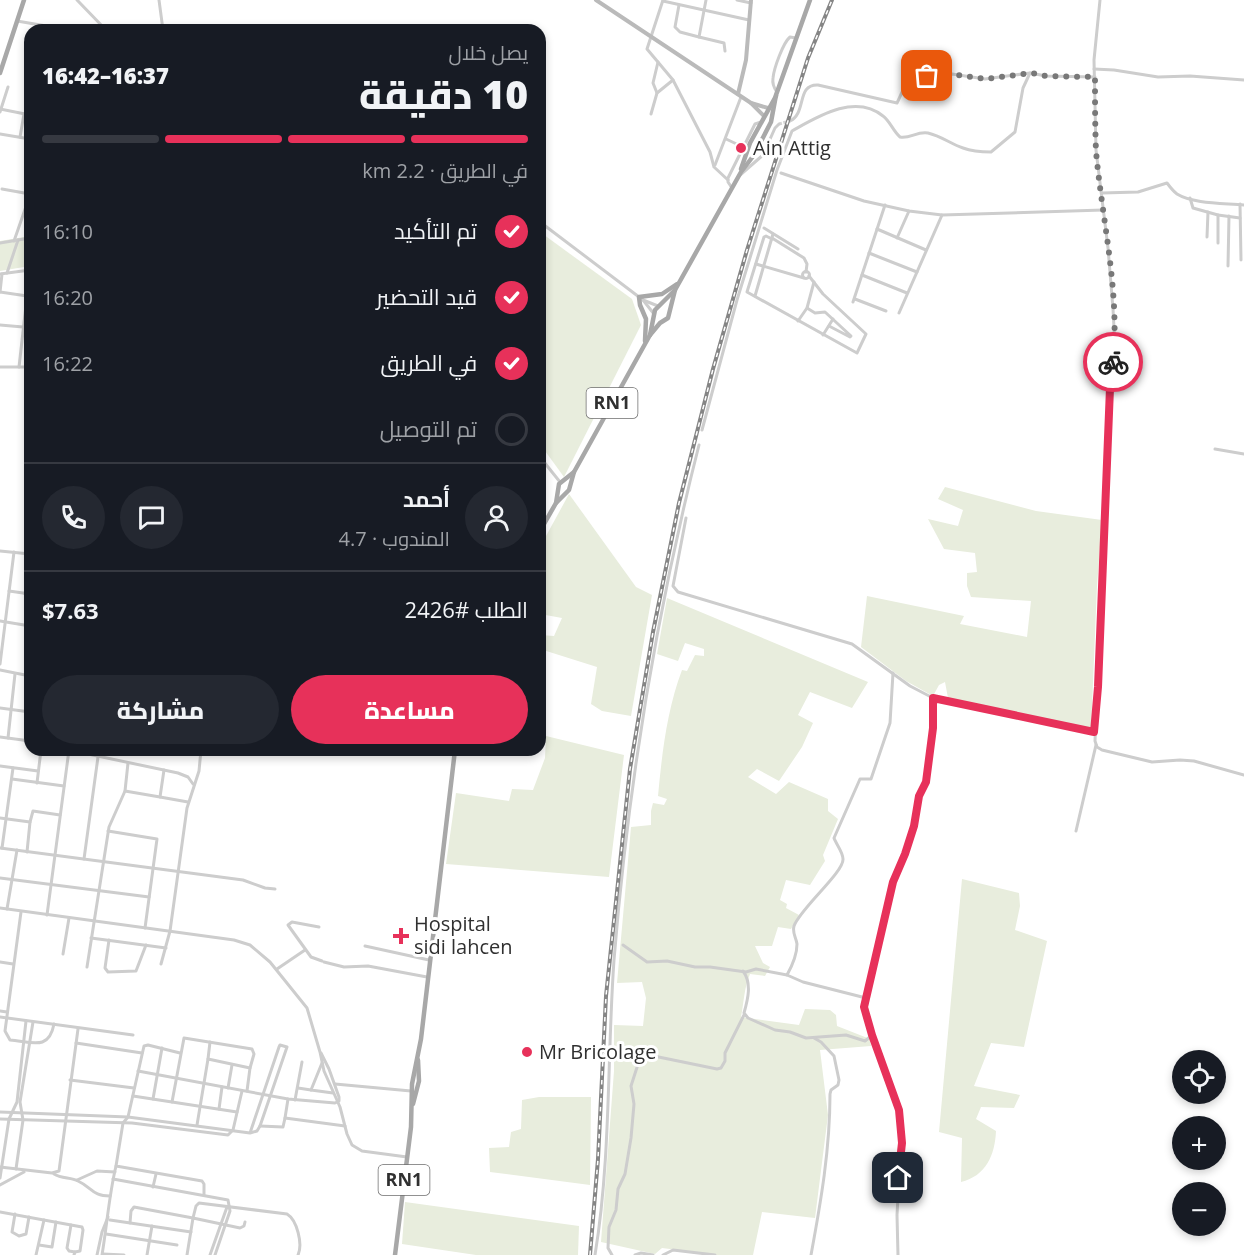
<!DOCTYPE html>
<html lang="ar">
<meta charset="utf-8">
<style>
:root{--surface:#171b24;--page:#242831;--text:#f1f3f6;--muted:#9ea1a6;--line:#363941;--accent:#e7315a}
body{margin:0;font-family:"Open Sans",Cairo,sans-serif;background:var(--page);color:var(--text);direction:rtl;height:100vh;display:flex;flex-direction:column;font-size:22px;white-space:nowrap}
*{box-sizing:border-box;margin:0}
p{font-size:20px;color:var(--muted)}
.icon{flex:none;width:33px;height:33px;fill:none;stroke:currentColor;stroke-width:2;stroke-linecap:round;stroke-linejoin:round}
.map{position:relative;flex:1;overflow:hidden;direction:ltr}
.panel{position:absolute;left:24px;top:24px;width:522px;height:732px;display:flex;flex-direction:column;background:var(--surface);border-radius:18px;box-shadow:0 3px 9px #0003;direction:rtl}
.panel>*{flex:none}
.tools{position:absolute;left:1172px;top:1050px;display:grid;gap:12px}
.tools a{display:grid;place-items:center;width:54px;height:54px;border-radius:50%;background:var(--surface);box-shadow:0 3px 9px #0003;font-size:30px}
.pin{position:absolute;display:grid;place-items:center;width:51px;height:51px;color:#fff;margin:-26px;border-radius:12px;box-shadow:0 3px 9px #0006}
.courier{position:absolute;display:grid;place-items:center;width:60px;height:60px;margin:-30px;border:4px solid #e7315a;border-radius:50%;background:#fff;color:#222;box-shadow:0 2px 8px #0007}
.summary em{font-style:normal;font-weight:800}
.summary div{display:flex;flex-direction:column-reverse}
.summary{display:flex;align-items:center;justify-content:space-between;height:102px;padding:0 18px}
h1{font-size:39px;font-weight:800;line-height:45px}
.bar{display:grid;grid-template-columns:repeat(4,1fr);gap:9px 6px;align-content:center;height:72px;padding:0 18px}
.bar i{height:8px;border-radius:4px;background:var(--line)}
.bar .active{background:var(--accent)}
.bar p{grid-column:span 4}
.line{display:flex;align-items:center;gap:15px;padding:0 18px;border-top:2px solid var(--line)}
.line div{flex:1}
.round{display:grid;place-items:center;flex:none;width:63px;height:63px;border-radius:32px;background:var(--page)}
ol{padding:0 18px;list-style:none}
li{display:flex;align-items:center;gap:18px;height:66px}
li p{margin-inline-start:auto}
li .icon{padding:6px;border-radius:50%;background:var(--accent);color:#fff;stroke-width:4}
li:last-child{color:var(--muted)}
li i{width:33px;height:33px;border:3px solid var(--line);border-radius:50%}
.cta{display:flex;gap:12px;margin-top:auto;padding:12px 18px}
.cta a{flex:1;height:69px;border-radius:36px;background:var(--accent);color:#fff;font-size:24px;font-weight:800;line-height:69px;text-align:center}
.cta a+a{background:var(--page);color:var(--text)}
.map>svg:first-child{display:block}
</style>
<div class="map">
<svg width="1244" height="1255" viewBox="0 0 1244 1255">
<rect width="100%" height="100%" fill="#fff"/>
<g fill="#e8eddd">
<path d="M540,232L632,299L641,325L564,477L540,444Z"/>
<path d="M30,236V266L0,271V241Z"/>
<path d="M945,487L1036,511L1102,520L1097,586L1091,731L948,698L945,682L939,685L933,696L906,681L861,647L867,596L964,616L960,624L1027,637L1031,601L971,597L967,586V573L977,572L975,553L944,549L928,519L958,526L963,510L938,499Z"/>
<path d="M569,494L636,587L652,595L631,716L602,711L591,704L597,667L540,649V635L554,636L562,618L540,614V547Z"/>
<path d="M667,598L868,682L852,708L810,692L798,715L813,723L802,747L779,781L757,769L748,777L776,794L789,782L828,799V811L838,819L823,855L825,861L810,885L786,880L780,900L787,904L786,908L799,915L791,929L778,927L772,946H755L763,963L770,967L765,976L750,974C744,988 744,1002 741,1017L799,1025L805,1009L830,1010L836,1015L837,1026L870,1039L871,1046L820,1050L828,1115L815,1218L762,1212L753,1255H717L662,1248L655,1254L601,1242L614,1071V1025L643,1026L646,998L642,982L617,983L631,827L651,825V811L653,803L664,805L667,799L658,796C662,753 667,710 682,670L687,671L695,655L704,656V649L685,643L678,661L657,654Z"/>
<path d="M546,736L624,755L609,877L446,864L456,793L509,801L512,789L533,790L545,758Z"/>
<path d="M962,879L1019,893L1020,906L1015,930L1047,941L1024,1047L991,1043L974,1086L1020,1095L1014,1108L981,1107L976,1119L996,1131C995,1155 986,1176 961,1182L962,1138L939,1132Z"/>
<path d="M539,1097H591L590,1185L490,1172L489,1148L509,1147L511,1132L521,1129L522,1100Z"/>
<path d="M405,1202L579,1226L578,1255H476L402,1244Z"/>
</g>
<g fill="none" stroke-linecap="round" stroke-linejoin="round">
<path stroke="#d6d6d6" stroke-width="3" stroke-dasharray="3 1.5" stroke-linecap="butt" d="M779,124L790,121"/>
<g stroke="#cdcdcd" stroke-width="3">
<path d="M77,0L106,30"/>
<path d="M159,0L163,30"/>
<path d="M663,0L647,49L673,80L710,152L714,167L728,180"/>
<path d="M706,0L699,37L724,43L725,51"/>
<path d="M737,0L751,3"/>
<path d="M1100,0L1094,60L1096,150L1108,248L1113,309L1115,347L1110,381L1095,741L1097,747L1102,750L1152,762L1180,760L1194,761L1244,775"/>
<path d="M663,1L749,20"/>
<path d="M679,5L675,27L680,32L699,37"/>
<path d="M17,21L58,28"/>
<path d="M1094,69L1114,70L1158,77L1190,76L1244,80"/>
<path d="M777,92C774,88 772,84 773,78C774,68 783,43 790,37L796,38"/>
<path d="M657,93L653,83L658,62"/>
<path d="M0,109L30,115"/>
<path d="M0,112L8,87"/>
<path d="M651,114L657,93L673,80"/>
<path d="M790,121C807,113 796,84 818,85L897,103L911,73L927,76L952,74L985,79L1030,73"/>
<path d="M0,134L30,139"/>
<path d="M20,137L24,114"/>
<path d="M726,139L743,147"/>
<path d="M715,165L741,97"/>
<path d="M781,173L864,201L909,211L942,215L1103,210"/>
<path d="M739,176L763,155L775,128L779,124"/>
<path d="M732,188L728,182V178L755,124L761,122"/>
<path d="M2,189L30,194"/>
<path d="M1102,193L1138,192L1167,183C1170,187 1173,191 1177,194C1193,204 1225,203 1244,205"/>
<path d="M1190,198L1193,208L1218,215"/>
<path d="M1240,204L1241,260"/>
<path d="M540,222L643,300L654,314"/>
<path d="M764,228L798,249"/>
<path d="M877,229L926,250"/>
<path d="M1207,237L1208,212"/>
<path d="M772,238L804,258L807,264L806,272"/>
<path d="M897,238L909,211"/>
<path d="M772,239L766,236L764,237L747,292L857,353L866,334L823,294L809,276"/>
<path d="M14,241L30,195"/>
<path d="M0,243L30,238"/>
<path d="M1218,243V215L1240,218"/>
<path d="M869,253L917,272"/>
<path d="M756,264L804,278"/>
<path d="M1228,266L1229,216"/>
<circle cx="806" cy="275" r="3.5"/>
<path d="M7,273L18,240"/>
<path d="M0,274L30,270"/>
<path d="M862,275L907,293"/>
<path d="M0,292L27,296"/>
<path d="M0,292L2,274"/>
<path d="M755,296L773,234"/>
<path d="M855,299L886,311"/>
<path d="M643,300L658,306"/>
<path d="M853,302L885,205"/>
<path d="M807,308L815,313L825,312L851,336L850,337L829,326"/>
<path d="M899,313L942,215"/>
<path d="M798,321L807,308L814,282"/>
<path d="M0,325L23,327"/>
<path d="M823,335L833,319"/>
<path d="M0,367H30"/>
<path d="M19,367L30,270"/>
<path d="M702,430L737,300L777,170L792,131C817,117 855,93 883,116C890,121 893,131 900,137C910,139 917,131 928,133C941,136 951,144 963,148C971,151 983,152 991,152L1015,132L1023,88L1030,73L1046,76L1095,77"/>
<path d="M1215,449L1244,454"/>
<path d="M540,457L560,482"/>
<path d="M686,518L673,586L678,592L852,644L910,686L933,698L1094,733"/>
<path d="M0,551L30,554"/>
<path d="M9,591L30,594"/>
<path d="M25,594L30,560"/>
<path d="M0,621L30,626"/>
<path d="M0,664L14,552"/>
<path d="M0,670L30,676"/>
<path d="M0,708L30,712"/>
<path d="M0,737L30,741"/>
<path d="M8,738L15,674"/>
<path d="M69,750L178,773L188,777L193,784"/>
<path d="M0,766L38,771"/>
<path d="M12,779L64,786"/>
<path d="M37,783L41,750"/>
<path d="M125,791L160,797L164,770"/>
<path d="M160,797L188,802"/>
<path d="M0,818L30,822L33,811L60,815"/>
<path d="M108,831L157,839L145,928"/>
<path d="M1076,831L1096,745"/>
<path d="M0,848L243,880L265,888L275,889"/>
<path d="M2,848L13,768"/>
<path d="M27,852L30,822"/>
<path d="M84,859L98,757"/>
<path d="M0,878L149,897"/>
<path d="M0,908L234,940L250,945L270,962L307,1008L320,1052L324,1071L340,1107L347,1134L352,1145L362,1151L407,1157"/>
<path d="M7,909L17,850"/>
<path d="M21,912L5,1031L10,1040C32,1042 49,1051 54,1024"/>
<path d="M47,915L69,750"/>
<path d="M319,927L292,922L288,925L311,957L322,961"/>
<path d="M91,938L166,948"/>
<path d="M109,940L105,968L108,972L136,971L146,945"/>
<path d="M623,945L647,962L667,961L695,967H710L746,972L756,969L787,975C792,966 797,954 797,944C796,937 792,933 794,926C800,909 844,872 843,859C843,852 836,844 834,838L860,779H871L890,723L893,673"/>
<path d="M365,946L429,960"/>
<path d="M63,954L69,918"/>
<path d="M0,962L13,964"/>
<path d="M324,962L344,967L368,966L427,977"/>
<path d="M161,964L170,931L187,808L199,771L201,750"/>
<path d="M87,967L109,827L125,791L128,763"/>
<path d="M277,969L305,950"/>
<path d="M743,971C752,983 748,999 744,1013L748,1018L775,1030L790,1032L806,1038L846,1035L865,1041L871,1036"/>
<path d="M787,975L803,982L866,998"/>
<path d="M0,1011L7,1012"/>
<path d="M0,1017L133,1035"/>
<path d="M76,1043L142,1053"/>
<path d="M180,1053L148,1045L144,1046L128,1117L123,1123L116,1166L202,1181L204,1184V1195"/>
<path d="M208,1059L210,1042"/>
<path d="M322,1063L311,1090L333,1093"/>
<path d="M138,1071L288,1099L335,1103L339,1101V1097L329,1069L321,1053"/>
<path d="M70,1080L134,1088"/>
<path d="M335,1084L411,1091"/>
<path d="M228,1088L232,1065"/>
<path d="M298,1088L311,1090"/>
<path d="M133,1096L237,1112"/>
<path d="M153,1099L162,1048"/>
<path d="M288,1099L285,1118L345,1126"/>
<path d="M295,1100L302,1062"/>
<path d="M172,1102L184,1038L252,1049L254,1054L250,1068"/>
<path d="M219,1109L222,1087"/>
<path d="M0,1112L128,1117L250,1133L257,1131L260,1126L287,1047L280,1045L279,1047L250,1133"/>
<path d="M0,1119L132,1123L228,1135L232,1131"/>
<path d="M197,1125L208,1059L250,1068L247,1091"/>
<path d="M260,1126L283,1127L285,1118"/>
<path d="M233,1130L242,1091"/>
<path d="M0,1167L52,1173L59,1171L78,1029"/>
<path d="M16,1169L23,1120L20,1102L33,1022"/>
<path d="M54,1174C62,1179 71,1177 78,1181C93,1188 92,1196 110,1196"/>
<path d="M0,1178L9,1119L17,1102L26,1021"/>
<path d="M113,1179L228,1200L230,1211L215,1255"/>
<path d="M77,1180L97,1171L115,1172"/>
<path d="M0,1185L24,1172"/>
<path d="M153,1187L156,1174"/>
<path d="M0,1212L82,1227L83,1230L80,1251L75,1252L74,1255"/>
<path d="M15,1214L12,1232L19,1236L26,1234L29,1217"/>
<path d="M110,1220L191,1232"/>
<path d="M130,1223L131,1211L134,1207L193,1218L196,1206L199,1203L287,1214C297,1220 303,1244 298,1255"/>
<path d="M71,1225L67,1248L69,1251L75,1252"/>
<path d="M106,1234L177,1245"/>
<path d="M39,1245L52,1247L56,1222"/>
<path d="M103,1254L124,1255"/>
<path d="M36,1255L44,1220"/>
<path d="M97,1255L102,1232L108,1217"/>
<path d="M102,1255C107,1225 109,1195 116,1166"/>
<path d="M147,1255L152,1226"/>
<path d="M187,1255L193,1218L240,1228L244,1226L245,1222"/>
<path d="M210,1255L227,1207"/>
<path d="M595,1255C611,1158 607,1058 614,960C628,787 656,614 699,445"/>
<path d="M612,1255L608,1248L609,1227L616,1210L618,1189L625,1174L631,1138L634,1104L631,1086L640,1058L644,1054L717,1069L721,1068L725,1061V1053L744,1015"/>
<path d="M635,1255L641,1253L653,1255"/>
<path d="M663,1255L673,1250L715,1255"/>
<path d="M811,1255C821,1201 830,1149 830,1094L831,1090L838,1085L839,1080L834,1056L821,1042L814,1038"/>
<path d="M898,1255L897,1215L901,1143L899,1109L871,1036L864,1007L886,918L893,882L905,854L914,826L919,796L926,782L933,728V698"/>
</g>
<g stroke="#bababa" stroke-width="4">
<path d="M596,0L751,103L764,116"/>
<path d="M738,94L746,60L751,0"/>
<path d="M751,103L768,108"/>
</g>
<g stroke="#a8a8a8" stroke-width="4.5">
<path d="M0,73L24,0"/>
<path d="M741,169L750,143L776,96"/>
<path d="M650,335L655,310L675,290"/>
<path d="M645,341L646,319L640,305L639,297L662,294L677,284"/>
<path d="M556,503L569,490L574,472"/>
<path d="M540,531L556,503L559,484L574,472L650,335L660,323L668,318L675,290L741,172L754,155L771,122L776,95L810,0"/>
<path d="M413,1104L419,1081L418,1060"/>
<path d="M395,1255L411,1127L412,1084L421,1039L455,750"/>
</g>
<g stroke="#858585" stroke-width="4">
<path id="rail" d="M590,1255L598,1159L606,996L630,769L653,632L679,503L713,369L747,250L808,58L832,0"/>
</g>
<use href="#rail" stroke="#fff" stroke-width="1.5" stroke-dasharray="4.5" stroke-linecap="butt"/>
</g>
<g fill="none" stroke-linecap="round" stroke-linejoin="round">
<path stroke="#787878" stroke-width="6" stroke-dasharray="0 10.8" d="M927,76L951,74L985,79L1032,73L1046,76L1095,77C1095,101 1095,126 1096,151C1102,220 1120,292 1113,362"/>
<path stroke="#e7315a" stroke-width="8" d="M898,1178L902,1143L899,1110L872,1035L864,1007L893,882L905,854L914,826L919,796L926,782L933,728V698L1094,732L1098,687L1110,388L1113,362"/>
</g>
<g fill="#e7315a" stroke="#fff" stroke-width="2">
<circle cx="741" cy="148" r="6"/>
<path d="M398 927h6v6h6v6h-6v6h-6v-6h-6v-6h6z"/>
<circle cx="527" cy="1052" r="6"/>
</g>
<g text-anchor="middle" stroke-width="6" stroke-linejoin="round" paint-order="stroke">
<g fill="#fff" stroke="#6e6e6e" stroke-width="1.5">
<rect x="586.5" y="388" width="51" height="30" rx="4.5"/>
<rect x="378.5" y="1165" width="51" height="30" rx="4.5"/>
</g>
<g font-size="18" font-weight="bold" fill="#303030">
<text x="612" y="409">RN1</text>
<text x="404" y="1186">RN1</text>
</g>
<g font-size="20" fill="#303030" stroke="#fff" text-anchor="start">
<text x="753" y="155">Ain Attig</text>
<text x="414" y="931">Hospital<tspan x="414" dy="23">sidi lahcen</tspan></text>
<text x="539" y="1059">Mr Bricolage</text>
</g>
</g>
</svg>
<div class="tools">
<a><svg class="icon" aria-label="locate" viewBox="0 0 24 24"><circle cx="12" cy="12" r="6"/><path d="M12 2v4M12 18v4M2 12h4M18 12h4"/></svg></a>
<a>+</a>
<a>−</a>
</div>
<div class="pin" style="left:927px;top:76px;background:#ea580c"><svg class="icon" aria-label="bag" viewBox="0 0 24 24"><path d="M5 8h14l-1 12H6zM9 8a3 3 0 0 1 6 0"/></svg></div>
<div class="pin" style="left:898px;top:1178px;background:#1f2937"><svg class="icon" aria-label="home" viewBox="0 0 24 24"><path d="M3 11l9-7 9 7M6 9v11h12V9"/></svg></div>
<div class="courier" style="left:1113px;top:362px"><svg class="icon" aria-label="bike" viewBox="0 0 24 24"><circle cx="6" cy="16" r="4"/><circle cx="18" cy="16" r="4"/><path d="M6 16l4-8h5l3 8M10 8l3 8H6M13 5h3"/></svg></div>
<section class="panel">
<div class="summary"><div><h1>10 دقيقة</h1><p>يصل خلال</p></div><em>16:37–16:42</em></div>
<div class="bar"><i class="active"></i><i class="active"></i><i class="active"></i><i></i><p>في الطريق · 2.2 km</p></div>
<ol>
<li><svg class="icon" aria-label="check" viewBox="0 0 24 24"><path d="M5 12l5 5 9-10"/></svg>تم التأكيد<p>16:10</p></li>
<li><svg class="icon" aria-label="check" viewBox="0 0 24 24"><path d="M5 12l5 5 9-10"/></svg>قيد التحضير<p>16:20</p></li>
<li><svg class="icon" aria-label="check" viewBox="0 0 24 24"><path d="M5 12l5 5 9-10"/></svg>في الطريق<p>16:22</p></li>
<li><i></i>تم التوصيل</li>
</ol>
<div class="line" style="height:108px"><a class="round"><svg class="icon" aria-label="person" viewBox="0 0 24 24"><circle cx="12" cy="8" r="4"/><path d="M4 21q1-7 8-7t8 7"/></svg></a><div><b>أحمد</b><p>المندوب · 4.7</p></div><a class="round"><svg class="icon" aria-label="chat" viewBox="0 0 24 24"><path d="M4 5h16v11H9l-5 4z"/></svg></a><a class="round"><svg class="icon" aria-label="phone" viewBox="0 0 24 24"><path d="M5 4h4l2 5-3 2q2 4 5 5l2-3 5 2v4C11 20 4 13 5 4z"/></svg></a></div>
<div class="line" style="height:78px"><div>الطلب #2426</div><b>$7.63</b></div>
<div class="cta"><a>مساعدة</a><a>مشاركة</a></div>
</section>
</div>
